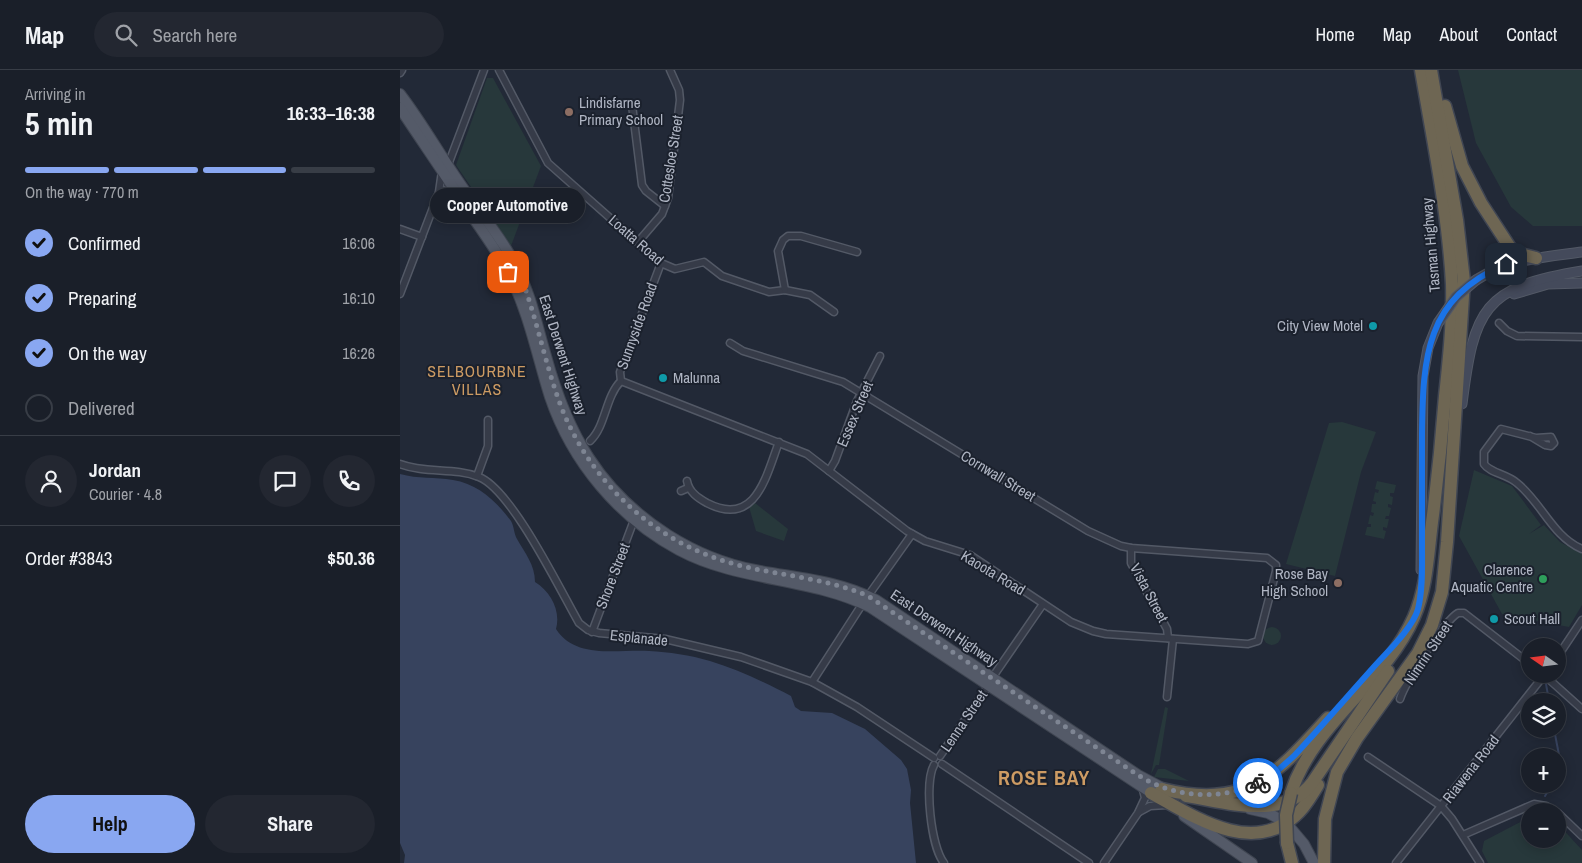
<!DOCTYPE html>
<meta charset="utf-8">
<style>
:root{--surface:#1a1f29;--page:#232731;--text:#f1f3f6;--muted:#9fa2a8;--line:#383d46;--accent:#89a7f1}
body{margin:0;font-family:"Archivo Narrow",sans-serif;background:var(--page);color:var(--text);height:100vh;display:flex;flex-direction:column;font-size:19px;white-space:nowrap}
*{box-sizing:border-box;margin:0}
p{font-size:16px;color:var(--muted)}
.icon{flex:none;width:28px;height:28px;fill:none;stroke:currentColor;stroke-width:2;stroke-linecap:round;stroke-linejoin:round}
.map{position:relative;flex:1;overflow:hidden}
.panel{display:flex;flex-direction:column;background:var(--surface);width:400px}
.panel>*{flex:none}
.needle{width:32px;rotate:284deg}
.buttons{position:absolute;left:1121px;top:568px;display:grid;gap:10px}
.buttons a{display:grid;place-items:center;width:45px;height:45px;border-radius:50%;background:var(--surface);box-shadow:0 2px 12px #0003,0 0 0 1px var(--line);font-size:25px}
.pin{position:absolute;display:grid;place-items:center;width:42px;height:42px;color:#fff;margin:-21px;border-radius:10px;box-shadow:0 2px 8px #0006}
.courier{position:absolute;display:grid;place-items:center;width:50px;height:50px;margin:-25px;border:4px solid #1a73e8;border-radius:50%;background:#fff;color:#222;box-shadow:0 1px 6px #0007}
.bubble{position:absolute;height:35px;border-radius:18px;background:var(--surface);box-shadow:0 2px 12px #0003,0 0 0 1px var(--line);font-size:16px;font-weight:700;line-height:35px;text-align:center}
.overview em{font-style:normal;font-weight:700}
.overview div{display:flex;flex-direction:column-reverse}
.overview{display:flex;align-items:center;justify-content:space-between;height:85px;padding:0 25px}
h1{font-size:32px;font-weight:700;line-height:38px}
.bar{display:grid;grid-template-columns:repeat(4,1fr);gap:8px 5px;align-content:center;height:60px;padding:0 25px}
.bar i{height:6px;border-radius:4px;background:var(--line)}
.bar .active{background:var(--accent)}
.bar p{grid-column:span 4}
.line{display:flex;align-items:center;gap:12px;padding:0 25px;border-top:1px solid var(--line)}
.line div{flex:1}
.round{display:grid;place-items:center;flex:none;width:52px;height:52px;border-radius:26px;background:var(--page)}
ol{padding:0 25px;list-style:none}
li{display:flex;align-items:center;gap:15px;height:55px}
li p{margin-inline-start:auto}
li .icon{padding:5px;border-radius:50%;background:var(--accent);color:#111;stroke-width:4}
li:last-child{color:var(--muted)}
li i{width:28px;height:28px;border:2px solid var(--line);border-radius:50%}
.action{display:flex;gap:10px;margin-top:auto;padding:10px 25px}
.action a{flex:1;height:58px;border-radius:30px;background:var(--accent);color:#111;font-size:20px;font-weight:700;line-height:58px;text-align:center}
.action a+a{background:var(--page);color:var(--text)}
header{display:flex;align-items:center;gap:30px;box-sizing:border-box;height:70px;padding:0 25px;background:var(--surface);border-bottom:1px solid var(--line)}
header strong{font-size:24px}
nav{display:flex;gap:28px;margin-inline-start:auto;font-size:18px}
.search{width:350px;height:45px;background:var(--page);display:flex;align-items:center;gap:12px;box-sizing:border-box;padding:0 18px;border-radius:28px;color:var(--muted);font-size:19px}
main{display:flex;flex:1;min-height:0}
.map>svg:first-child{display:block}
</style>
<header>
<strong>Map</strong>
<div class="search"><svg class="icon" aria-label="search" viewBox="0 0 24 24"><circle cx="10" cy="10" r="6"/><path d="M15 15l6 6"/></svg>Search here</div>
<nav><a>Home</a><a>Map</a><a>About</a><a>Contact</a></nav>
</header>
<main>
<section class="panel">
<div class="overview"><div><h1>5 min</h1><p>Arriving in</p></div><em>16:33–16:38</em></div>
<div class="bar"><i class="active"></i><i class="active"></i><i class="active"></i><i></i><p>On the way · 770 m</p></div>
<ol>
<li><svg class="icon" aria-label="check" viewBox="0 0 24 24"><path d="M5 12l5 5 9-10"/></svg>Confirmed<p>16:06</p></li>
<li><svg class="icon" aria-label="check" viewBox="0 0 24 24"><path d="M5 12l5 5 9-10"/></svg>Preparing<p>16:10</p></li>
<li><svg class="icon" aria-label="check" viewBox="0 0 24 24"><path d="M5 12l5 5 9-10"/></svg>On the way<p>16:26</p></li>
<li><i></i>Delivered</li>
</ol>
<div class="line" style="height:90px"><a class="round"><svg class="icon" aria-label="person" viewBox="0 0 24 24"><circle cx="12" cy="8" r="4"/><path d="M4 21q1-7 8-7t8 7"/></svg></a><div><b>Jordan</b><p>Courier · 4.8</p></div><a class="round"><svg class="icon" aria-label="chat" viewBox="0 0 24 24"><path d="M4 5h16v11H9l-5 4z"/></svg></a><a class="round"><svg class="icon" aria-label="phone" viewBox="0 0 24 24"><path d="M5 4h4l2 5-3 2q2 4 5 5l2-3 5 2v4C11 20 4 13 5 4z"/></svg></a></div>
<div class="line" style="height:65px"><div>Order #3843</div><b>$50.36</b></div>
<div class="action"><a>Help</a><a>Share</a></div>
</section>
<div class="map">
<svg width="1182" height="793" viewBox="0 0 1182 793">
<rect width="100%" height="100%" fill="#222937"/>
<g fill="#27383b">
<path d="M1058,0H1182V156H1133L1111,137L1076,73Z"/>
<path d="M87,8H93L141,96L111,176L56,95Z"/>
<path d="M942,352L976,362L961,402L935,506L886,494L929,353Z"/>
<path d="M1074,400L1112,416L1141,455L1129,464L1144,455L1160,472L1182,484V535L1169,557L1102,544L1059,466Z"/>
<path d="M977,411L996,415L994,423H990V426L993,427L992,435L988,434V437L991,438L989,446H986L985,449H989L987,458L983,457V460L986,461L984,469L965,465L967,457H971V454H968L970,445L973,446L974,443L971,442L972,434H976V432L973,431L975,422L978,423L979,420L975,419Z"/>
<path d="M355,433L388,459L384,471L356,461L349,437Z"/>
<circle cx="872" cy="566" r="9"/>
<path d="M765,637L768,638L759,695H756L751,704Z"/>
<path d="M758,699H765L789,711L754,707Z"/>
<path d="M1130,747V769H1158V754L1182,780V793H1088L1082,781L1084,771Z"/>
</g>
<path fill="#37435e" d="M0,404C18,409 35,407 53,410C78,414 96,431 111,451C114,456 114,464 117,469C125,483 135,495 135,512C151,522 161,541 156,559C176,590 218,579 249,581C269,582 290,585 310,591C337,599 366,613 391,626L395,637L401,641L432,643L465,659L501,690L507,699L511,720L510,733L516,793H4L5,785L0,773Z"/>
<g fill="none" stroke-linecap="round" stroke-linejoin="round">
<g stroke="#37435e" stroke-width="2">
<path d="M1146,614L1149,631"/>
<path d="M1154,659L1159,685L1158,701"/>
<path d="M1145,726L1152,714"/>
</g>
<g stroke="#535966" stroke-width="9">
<g id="street">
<path d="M99,0L148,93L261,193L275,199L304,192L322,206L369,222L385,220L410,225L434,242"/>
<path d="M0,3L2,0"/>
<path d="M232,35L242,115L246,121L265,136"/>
<path d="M48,95L84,0"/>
<path d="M40,120L56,122"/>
<path d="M0,159L22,167"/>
<path d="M238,172L262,144L268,128L280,30L279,20L270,0"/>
<path d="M385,220L378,181L383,170L388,166H401L457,182"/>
<path d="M0,224L39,122L42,101"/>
<path d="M1099,253L1107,261L1117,266L1182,267"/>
<path d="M221,311L407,384L507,461L525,471L570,485L671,552L693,561L706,564L848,574L858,571L876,501V495L867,488L731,478L721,476L688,461L443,312L343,281L330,273"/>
<path d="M1130,366L1145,375L1151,376L1154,373L1151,367L1136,368L1101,359L1084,382V394C1090,403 1107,404 1117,413C1142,433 1152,466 1182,479"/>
<path d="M190,371C206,356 205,327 221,311L220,302L261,193"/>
<path d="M0,394C26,404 54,397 79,407C112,420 160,520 179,553L188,560L199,563L265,569L341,587L412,612L457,637L534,688"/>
<path d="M429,401L435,391L457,331L480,286"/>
<path d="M77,406L88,376V350"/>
<path d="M287,411C289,422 298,428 307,433C356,458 366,406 379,372"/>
<path d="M281,421L288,418"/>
<path d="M731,478V493L767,559L768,568"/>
<path d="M192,562L234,450"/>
<path d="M1158,586L1182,550"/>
<path d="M1143,604L1182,639"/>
<path d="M592,608L643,534"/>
<path d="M412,612L463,533L512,464"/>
<path d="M767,627L773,569"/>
<path d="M1000,629C1005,613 1044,551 1058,543H1064L1130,594"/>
<path d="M540,686L589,615"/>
<path d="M968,687L1041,736L1052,749L1080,793"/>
<path d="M542,694L689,793"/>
<path d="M534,695C524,713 531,777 544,793"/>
<path d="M739,742L750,736L767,735"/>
<path d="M1158,743L1182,766"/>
<path d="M1063,765L1134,734L1146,736L1155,741"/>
<path d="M704,793L738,743L745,728L743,720"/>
<path d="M996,793L1145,604"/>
</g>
</g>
<g stroke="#535966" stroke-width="11">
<g id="secondary">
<path d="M1076,210C1109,189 1144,187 1182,182"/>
<path d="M1114,224L1148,214L1182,213"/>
<path d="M1062,334C1074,239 1083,217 1182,201"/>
<path d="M1021,500L1023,306L1028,278L1038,253"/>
</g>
</g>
<g stroke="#3f4551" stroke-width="12">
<g id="primary">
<path d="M0,24C23,54 41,87 63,118C81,144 102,168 116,196C131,224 137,256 146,286C167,363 199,421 268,465C295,482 324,494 355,500C396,508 438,510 476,530L738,705L768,721"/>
<path d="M0,38C23,73 47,107 69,142C83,162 97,181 108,202C129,242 137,286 150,327C172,392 219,448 279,480C339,512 409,507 470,537L756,726"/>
<path d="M850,739L868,743L883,751"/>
<path d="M784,746L852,793"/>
<path d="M888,755L904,774L914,793"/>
</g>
</g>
<g stroke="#404653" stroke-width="15">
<g id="highway">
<path d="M1045,36L1062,96L1081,133L1111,179L1120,184L1136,188"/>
<path d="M762,719C846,740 876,705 928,648"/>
<path d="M751,723C793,746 851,786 895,746C905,738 911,726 918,715"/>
<path d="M891,723C913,653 985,613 1014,547C1028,515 1028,479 1033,445C1038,405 1042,365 1045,326C1049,289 1053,251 1052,214C1048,142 1033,71 1021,0"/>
<path d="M786,726C826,732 883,751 912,713L988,601"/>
<path d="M887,773L892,793"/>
<path d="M924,793L925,749L937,702L957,668L1018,583L1032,555L1042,522L1047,472L1064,211L1057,150L1031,0"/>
</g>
</g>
<use href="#street" stroke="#363b48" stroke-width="6"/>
<use href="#secondary" stroke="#444a5b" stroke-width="9"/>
<use href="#primary" stroke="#545a68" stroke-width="10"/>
<use href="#highway" stroke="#6e6653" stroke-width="12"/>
<g stroke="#535966" stroke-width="11" stroke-linecap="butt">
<path id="secondary-bridge" d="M1038,253L1056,227L1076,210"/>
</g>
<g stroke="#404653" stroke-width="15" stroke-linecap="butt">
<path id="highway-bridge" d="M887,773L886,745L891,723"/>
</g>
<use href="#secondary-bridge" stroke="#444a5b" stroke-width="9"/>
<use href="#highway-bridge" stroke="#6e6653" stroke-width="12"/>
</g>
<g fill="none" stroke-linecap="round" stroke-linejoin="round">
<path stroke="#7e8593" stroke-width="5" stroke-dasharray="0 9" d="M108,202L117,197C135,240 143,286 159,331C185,403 244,464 318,489C367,506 420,505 468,526L738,705C774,728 819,731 858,713"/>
<path stroke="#1a73e8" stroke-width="6" d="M858,713L877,701L894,686C920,658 946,628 972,599C985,584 1013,558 1018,539C1023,519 1022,495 1022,474C1022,437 1022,401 1022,364C1023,288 1025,228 1106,194"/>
</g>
<g fill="#8d6e63" stroke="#1b212d" stroke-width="2">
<circle cx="169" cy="42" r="5"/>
<circle cx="938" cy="513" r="5"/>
</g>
<g fill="#0f9aa8" stroke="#1b212d" stroke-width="2">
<circle cx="973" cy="256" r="5"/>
<circle cx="263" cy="308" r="5"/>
<circle cx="1094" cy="549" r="5"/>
</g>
<circle fill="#2e9e5b" stroke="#1b212d" stroke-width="2" cx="1143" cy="509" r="5"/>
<g text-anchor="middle" stroke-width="4" stroke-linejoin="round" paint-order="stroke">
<g font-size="15" fill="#b0b6c4" stroke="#1b212d" text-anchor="start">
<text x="179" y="38">Lindisfarne<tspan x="179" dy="17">Primary School</tspan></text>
<text x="963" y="261" text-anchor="end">City View Motel</text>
<text x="273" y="313">Malunna</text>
<text x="1133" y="505" text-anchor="end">Clarence<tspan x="1133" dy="17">Aquatic Centre</tspan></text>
<text x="928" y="509" text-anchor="end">Rose Bay<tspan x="928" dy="17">High School</tspan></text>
<text x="1104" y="554">Scout Hall</text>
</g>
<g font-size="15" fill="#b0b6c4" stroke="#1b212d">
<text transform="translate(271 89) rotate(-81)" y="5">Cottesloe Street</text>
<text transform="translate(236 170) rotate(41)" y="5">Loatta Road</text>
<text transform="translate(1031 175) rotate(-95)" y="5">Tasman Highway</text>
<text transform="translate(237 256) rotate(-70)" y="5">Sunnyside Road</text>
<text transform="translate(163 285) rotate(72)" y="5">East Derwent Highway</text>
<text transform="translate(455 344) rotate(-67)" y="5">Essex Street</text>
<text transform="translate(598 406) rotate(31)" y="5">Cornwall Street</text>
<text transform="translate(593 503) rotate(31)" y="5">Kaoota Road</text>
<text transform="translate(213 506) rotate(-69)" y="5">Shore Street</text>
<text transform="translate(749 523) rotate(62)" y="5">Vista Street</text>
<text transform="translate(544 558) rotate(34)" y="5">East Derwent Highway</text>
<text transform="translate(239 568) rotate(6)" y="5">Esplanade</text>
<text transform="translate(1028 583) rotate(-56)" y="5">Nimrin Street</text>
<text transform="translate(564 651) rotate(-56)" y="5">Lenna Street</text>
<text transform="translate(1071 699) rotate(-52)" y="5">Riawena Road</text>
</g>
<g font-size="16" letter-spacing="1" fill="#cd9b63" stroke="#1b212d">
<text x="77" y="307">SELBOURBNE<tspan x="77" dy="18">VILLAS</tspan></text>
</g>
<g font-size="20" font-weight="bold" letter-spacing="1" fill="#cd9b63" stroke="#1b212d">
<text x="644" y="715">ROSE BAY</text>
</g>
</g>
</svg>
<div class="buttons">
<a><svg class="needle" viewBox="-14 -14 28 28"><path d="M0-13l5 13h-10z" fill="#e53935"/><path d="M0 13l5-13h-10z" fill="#9fa2a8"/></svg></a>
<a><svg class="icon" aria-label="layers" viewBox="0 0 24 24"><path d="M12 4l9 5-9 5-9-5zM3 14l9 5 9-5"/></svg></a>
<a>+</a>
<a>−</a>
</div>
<div class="pin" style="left:108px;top:202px;background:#ea580c"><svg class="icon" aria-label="bag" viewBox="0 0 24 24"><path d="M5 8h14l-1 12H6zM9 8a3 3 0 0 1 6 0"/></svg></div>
<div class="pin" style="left:1106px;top:194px;background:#1f2937"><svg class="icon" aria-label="home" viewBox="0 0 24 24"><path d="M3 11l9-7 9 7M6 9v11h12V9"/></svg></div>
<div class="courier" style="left:858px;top:713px"><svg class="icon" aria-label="bike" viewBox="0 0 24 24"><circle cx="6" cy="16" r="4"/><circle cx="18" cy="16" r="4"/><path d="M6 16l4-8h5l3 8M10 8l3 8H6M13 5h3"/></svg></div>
<div class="bubble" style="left:30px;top:118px;width:155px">Cooper Automotive</div>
</div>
</main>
